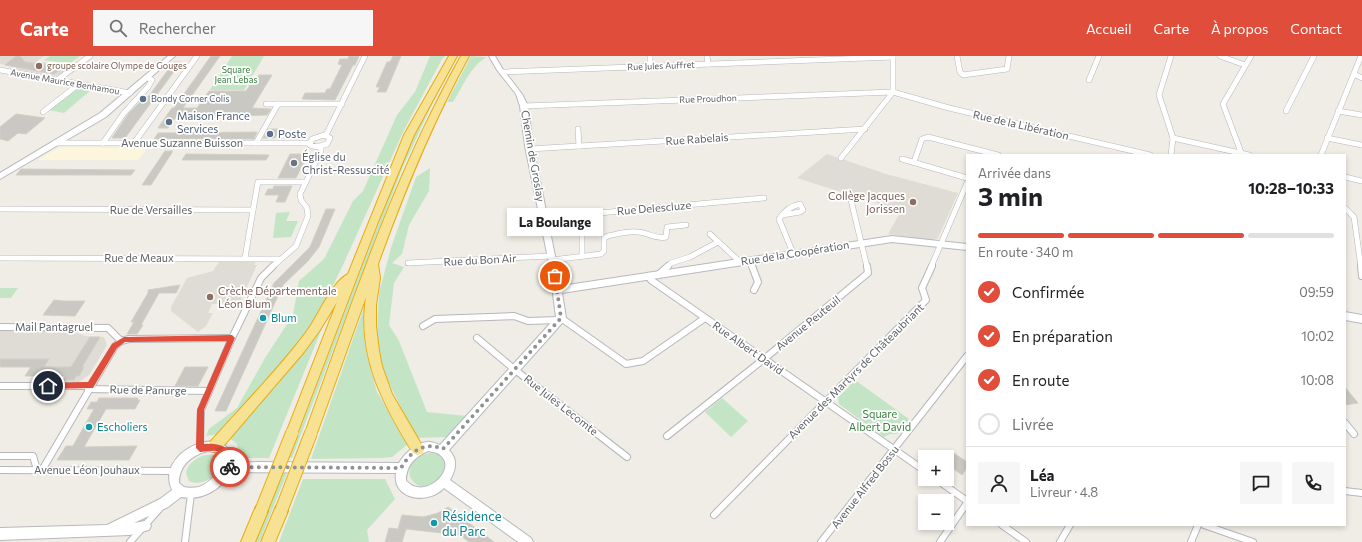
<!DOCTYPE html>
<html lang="fr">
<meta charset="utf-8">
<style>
:root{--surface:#fff;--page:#f6f6f6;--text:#202124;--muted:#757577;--line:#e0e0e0;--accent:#e04d3a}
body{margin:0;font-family:Commissioner,sans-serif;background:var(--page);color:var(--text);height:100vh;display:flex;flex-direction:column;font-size:15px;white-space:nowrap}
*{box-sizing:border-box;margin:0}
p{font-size:13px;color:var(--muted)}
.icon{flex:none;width:22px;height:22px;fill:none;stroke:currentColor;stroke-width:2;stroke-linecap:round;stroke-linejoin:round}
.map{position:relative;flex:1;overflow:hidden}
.drawer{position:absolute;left:966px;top:98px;width:380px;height:372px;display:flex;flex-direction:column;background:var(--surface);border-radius:0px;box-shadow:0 2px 6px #0003}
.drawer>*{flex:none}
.tools{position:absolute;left:918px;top:394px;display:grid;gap:8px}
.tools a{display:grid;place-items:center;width:36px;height:36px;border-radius:0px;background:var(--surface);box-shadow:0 2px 6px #0003;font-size:20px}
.pin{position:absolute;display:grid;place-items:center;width:34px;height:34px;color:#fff;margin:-17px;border:2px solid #fff;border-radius:50%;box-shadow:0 1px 4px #0007}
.courier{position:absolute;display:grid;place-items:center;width:40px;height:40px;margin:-20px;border:3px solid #e04d3a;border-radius:50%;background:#fff;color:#222;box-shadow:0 1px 5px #0007}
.bubble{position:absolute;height:28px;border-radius:0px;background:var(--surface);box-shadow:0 2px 6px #0003;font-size:13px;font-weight:700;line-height:28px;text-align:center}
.head em{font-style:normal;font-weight:700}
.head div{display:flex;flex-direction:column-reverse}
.head{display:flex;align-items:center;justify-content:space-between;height:68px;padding:0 12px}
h1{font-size:26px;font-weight:700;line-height:30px}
.bar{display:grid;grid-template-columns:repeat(4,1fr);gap:6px 4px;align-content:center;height:48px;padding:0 12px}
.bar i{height:5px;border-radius:3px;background:var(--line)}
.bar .selected{background:var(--accent)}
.bar p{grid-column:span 4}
.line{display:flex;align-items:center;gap:10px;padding:0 12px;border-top:1px solid var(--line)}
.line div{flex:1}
.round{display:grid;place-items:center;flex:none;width:42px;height:42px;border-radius:0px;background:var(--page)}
ol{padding:0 12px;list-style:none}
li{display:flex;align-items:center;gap:12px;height:44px}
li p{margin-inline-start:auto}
li .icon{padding:4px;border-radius:50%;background:var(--accent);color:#fff;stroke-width:4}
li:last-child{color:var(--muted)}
li i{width:22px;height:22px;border:2px solid var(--line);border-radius:50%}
header{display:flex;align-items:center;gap:24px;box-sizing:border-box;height:56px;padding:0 20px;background:var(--accent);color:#fff}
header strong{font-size:19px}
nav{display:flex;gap:22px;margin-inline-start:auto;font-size:14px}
.search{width:280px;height:36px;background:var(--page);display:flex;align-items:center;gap:10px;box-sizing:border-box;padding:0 14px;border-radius:0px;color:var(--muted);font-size:15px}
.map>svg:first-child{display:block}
</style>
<header>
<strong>Carte</strong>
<div class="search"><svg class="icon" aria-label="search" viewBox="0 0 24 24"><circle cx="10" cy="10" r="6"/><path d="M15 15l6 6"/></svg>Rechercher</div>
<nav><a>Accueil</a><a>Carte</a><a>À propos</a><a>Contact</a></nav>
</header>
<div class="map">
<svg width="1362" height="486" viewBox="0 0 1362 486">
<rect width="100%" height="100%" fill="#efede5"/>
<path fill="#fcf6dd" d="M64,91L148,92L138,104H38L55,93Z"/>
<g fill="#dedcd4">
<path d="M0,0H44L37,5L71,11L63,18L53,20L14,13L16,11L0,8Z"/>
<path d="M827,98L886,118L958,137L938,182L932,184L888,178L901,155L797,122Z"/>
<path d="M219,206H256L254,209H257L239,248H212L208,257H213L206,270L198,276L171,255V251L187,222L213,215Z"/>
<path d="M0,273L70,274L85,280L104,281L107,289L89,319L79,326H62L65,320H25L30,311H0Z"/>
</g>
<g fill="#c3e5c5">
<path d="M50,0H80L69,8L44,4Z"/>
<path d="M232,0H264L244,34H210Z"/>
<path d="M430,0H445L442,3L404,74L343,209L323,250L299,287L219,378L206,380L209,373L237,352L265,302L293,259L299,225L324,203L353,145L363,135L397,59L415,36Z"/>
<path d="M456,0H458L436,40L402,113L292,402H289L401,109L422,63Z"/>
<path d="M471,0L487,1C470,10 463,31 453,46H447Z"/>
<path d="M81,33L91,34L64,57L49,54L75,34Z"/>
<path d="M430,112L429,135L409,169L402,198L392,207L404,211L394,227L389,269L399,285L427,356L467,360L447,381L416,382L384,317L377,279L379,237L391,192L416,121Z"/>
<path d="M290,156L286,165H298L291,181L273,182L276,157Z"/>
<path d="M0,232H18L11,242H0Z"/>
<path d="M368,240L365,277L366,295L377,336L408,388L392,401L383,402L311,403Z"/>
<path d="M325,265L269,402H239L237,388L228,381Z"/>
<path d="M855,324L909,363L897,378H890L884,381L839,348L838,341Z"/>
<path d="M722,342L748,365L731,381L705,356Z"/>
<path d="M430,397C468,400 426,451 410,421C407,408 418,399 430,397Z"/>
<path d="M205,399H213L218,402C226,417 202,432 189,425L186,417C188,407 196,402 205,399Z"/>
<path d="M283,417H287L261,482L259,486H255Z"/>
<path d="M303,423H385L395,443L367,474L369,486H279Z"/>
</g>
<g fill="#cac8c2" stroke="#d3cfc4">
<path d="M16,0H20L25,6L62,11L59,13H61L54,18L5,9Z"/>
<path d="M211,0H220L183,52H197L209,35H246L254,23H256L259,19H272L252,52L271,53L267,59L236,60V61H176L168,72H158L172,52H174Z"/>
<path d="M349,0H359L355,9H353L335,44L302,43L305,37H325L327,33H330L342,9L338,8L340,3H348Z"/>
<path d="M393,0H401L386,36H377L380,31H376L387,6H390Z"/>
<path d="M174,6H181L125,82H112L129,57L145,41H148Z"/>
<path d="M16,58L45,62L26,78L18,77L8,85L0,83V71Z"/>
<path d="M268,73H280L275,82H263Z"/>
<path d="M257,76L254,83H154L158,77Z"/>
<path d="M165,95H173L151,129H142Z"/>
<path d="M186,98L269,99L266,104H182Z"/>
<path d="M290,98H308L296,122H278Z"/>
<path d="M21,113L135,114L131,119H16Z"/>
<path d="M274,130H292L285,146H276L279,139H265L268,133H273Z"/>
<path d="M326,153H335L319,191L308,205L283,229L226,355H215L274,227L310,191Z"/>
<path d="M180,229L176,237H159L141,269H143L137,278H127L134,266H131L148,237V234Z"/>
<path d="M54,244L63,245H85L75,260L43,259Z"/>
<path d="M90,281H100L82,311H84L79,320H76L74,324H63L65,320H25L31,311H0V303H49L44,311H71Z"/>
<path d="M185,311H208L198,330H175Z"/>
<path d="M1345,331L1358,347L1345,349Z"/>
<path d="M99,342H138L137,344H140L135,353H106L84,391L137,390L129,404H57L66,390H73L94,353H87L91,346H97Z"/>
<path d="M949,394L967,406V411L962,419L947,408V401H944Z"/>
<path d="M448,451L494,486H469L460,479L406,473L402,486H385L389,472L398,473L402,459L423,461L438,457Z"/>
</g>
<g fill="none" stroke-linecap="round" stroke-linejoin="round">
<g stroke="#b6b7bb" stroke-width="6">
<g id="street-far1">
<path d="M650,0V10"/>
<path d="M707,0L708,8"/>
<path d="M957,0L960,16L963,19L1007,13L1009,0"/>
<path d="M1171,0L1159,39L1173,82L1171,99"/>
<path d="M1220,0L1245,9"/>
<path d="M0,14L130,37"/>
<path d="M502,16L893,1"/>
<path d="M1354,18L1362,22"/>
<path d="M57,24L90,0"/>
<path d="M1089,24L1099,0"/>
<path d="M266,48H342"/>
<path d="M524,50L893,36L949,52L1150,99"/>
<path d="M1286,55L1314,0"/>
<path d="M1338,55L1362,59"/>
<path d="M43,56L79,28"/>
<path d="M578,73L579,90"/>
<path d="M324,79L330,82L327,88L317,91L310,89L312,83Z"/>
<path d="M326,79L365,0"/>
<path d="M1173,82L1249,99"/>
<path d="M1327,82L1362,89"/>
<path d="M55,87H309"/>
<path d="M103,87L124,57L148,31L152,24L148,22"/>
<path d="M134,87L197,0"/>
<path d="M256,87L278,48"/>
<path d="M529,93L865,73"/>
<path d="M1242,99L1223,48L1251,0"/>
<path d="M1321,99L1361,0"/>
<path d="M841,102L893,36V0"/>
<path d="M902,103L967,122"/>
<path d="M914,106L922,83L928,81L998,99"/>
<path d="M1345,121L1362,125"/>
<path d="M850,140L867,211"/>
<path d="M1345,152L1354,161L1361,211"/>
<path d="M0,153L253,154L245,202"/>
<path d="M253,154L258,126H305"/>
<path d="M782,159L800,156L803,154L800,148C791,150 784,155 779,163L793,197"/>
<path d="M544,162L764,142"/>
<path d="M582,178V200"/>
<path d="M710,178L740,206"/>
<path d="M0,202L279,203"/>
<path d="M552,204L601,198L604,195V182L608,180C618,178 628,175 637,176C648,176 655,184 666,181L667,171L686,169"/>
<path d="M750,204L752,211"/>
<path d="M408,207L551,200"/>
<path d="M272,211L296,190L308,160L307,152L301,144L300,138L321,95V91"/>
<path d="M667,211L671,207L690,201L718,186"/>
<path d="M931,211L967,127"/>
</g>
</g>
<g stroke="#b6b7bb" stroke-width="8">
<g id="street">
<path d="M752,210L758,226L754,234"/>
<path d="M1361,210L1362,220"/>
<path d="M658,219L668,210"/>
<path d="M648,220L651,224L925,415"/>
<path d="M561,262L626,308L643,305L705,262"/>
<path d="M423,270L435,263L514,260L528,265L559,264"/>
<path d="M0,271L108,272L121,285"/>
<path d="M477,282L514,313L627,401"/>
<path d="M0,330H90"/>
<path d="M88,333L208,335"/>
<path d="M1345,367L1354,378"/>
<path d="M667,380L764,303L868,217L867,210"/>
<path d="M200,392L201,354L232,282L261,222L273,210"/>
<path d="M0,400H33L37,414"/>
<path d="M0,414L175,415"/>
<path d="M42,414L115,290L121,285L129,283L232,282"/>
<path d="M936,423L967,445"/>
<path d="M1345,435L1362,437"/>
<path d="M714,459L926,244L922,232L932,210"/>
<path d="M1002,469L1026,486"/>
<path d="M1204,469L1253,486"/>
<path d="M130,486L161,451"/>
<path d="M185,486L191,438"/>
<path d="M821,486L967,300"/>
<path d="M940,486L967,447"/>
<path d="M1060,486L1070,469"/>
<path d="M1191,486L1198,469"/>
</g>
</g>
<g stroke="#b7b9be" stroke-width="2">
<g id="secondary">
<path d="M168,0H175L106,61L0,123V117L100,57Z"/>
<path d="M489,0H495L502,12L522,38L528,50L533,90L561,230L892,180L967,188V194L892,186L562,237L566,262L564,265L449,394C458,404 456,413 450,424L531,482L533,486H518L444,432C428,449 392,444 396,417L230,416C222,434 201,445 181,441L168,451L134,467L145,465L149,466L151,470L149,474L130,479L0,484V472L107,469L160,443L172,434C154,396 227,363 234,406L399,407C404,398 416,387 427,386C431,385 436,388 440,389L556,261L549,207L525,90L520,50L516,38L497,14ZM208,395C213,396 220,396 222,401C228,411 208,428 199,431C194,432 188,432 184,431L179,427C179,409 192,399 208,395ZM428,395C432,396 437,396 440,399C456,411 433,435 417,431C413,431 409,427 406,425C406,409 415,401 428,395Z"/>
<path d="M1345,256L1362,259V267L1345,264Z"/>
</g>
</g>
<g stroke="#e7ab0d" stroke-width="2">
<g id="highway">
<path d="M449,0H457L414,79L378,166L296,381L292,383L288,381L286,377L337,246L320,274L304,296L220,394L215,396L210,394L209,390L210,386C243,349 278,314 307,275C319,259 331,227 348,218L404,79Z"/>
<path d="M461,0H469C432,67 404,136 378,208L380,222L376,249V270L379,295L382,310L392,338L424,393L423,397L418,399L413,397C383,348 357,301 366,241L317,377L315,381L311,383L307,381L305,377C351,250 394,119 461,0Z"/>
<path d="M261,449L266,450L268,455L255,486H241L256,450Z"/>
<path d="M281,449L286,450L288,455L275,486H261L276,450Z"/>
</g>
</g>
<use href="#street-far1" stroke="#fff" stroke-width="5"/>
<use href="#street" stroke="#fff" stroke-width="6"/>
<use href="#secondary" fill="#fff" fill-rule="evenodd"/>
<use href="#highway" fill="#f7e294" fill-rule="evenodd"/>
<g stroke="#e7ab0d" stroke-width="14" stroke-linecap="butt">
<g id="highway-bridge">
<path d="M261,455L292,377"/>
<path d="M281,455L311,377"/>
</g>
</g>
<use href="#highway-bridge" stroke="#f7e294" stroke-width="12"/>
</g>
<path fill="#e04d3a" d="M232,279L235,282L204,354V388C218,387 235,390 232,409L234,411L230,415L225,414C224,410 225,408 225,404C224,391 209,395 200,396L196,392L197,354L227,285L125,286L117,292L93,332L48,333L45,330L48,327L88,326L112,288L124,281Z"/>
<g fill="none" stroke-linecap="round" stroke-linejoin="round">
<path stroke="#909192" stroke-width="4" stroke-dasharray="0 7.2" d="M230,411L401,412C411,395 424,385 443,393L561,262L555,220"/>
</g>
<g fill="#8d6e63" stroke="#fff" stroke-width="1.5">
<circle cx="39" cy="10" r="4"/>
<circle cx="913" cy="146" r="4"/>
<circle cx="210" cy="241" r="4"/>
</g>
<g fill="#5c6f8a" stroke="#fff" stroke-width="1.5">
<circle cx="143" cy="43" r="4"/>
<circle cx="169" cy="66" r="4"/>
<circle cx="270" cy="78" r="4"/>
</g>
<circle fill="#6b7280" stroke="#fff" stroke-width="1.5" cx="294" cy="107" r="4"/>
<g fill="#0f9aa8" stroke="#fff" stroke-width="1.5">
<circle cx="263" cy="262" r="4"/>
<circle cx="89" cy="371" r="4"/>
<circle cx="434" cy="467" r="4"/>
</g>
<g text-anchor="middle" stroke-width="3.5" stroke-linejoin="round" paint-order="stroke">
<g font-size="9" fill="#785e54" stroke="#fff" text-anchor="start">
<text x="47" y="13">groupe scolaire Olympe de Gouges</text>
</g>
<g font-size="9" fill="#5d6065" stroke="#fff">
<text transform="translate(661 10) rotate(-2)" y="3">Rue Jules Auffret</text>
<text transform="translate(65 26) rotate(10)" y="3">Avenue Maurice Benhamou</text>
<text transform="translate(708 43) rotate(-2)" y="3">Rue Proudhon</text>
</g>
<g font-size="9" fill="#39803f" stroke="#fff">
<text x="236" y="17">Square<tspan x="236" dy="10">Jean Lebas</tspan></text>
</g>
<g font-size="9" fill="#4e5e75" stroke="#fff" text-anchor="start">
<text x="151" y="46">Bondy Corner Colis</text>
</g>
<g font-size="11" fill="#4e5e75" stroke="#fff" text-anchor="start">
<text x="177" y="64">Maison France<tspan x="177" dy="13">Services</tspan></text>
<text x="278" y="82">Poste</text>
</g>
<g font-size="11" fill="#5d6065" stroke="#fff">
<text transform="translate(1021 69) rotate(13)" y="4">Rue de la Libération</text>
<text transform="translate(697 83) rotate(-4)" y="4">Rue Rabelais</text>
<text x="182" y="91">Avenue Suzanne Buisson</text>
<text transform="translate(533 100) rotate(80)" y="4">Chemin de Groslay</text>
<text transform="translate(654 152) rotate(-5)" y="4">Rue Delescluze</text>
<text x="151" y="158">Rue de Versailles</text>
<text transform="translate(795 197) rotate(-9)" y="4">Rue de la Coopération</text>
<text x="139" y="206">Rue de Meaux</text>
<text transform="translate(480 204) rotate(-3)" y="4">Rue du Bon Air</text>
<text transform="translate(808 267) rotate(-39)" y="4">Avenue Peuteuil</text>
<text x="54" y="275">Mail Pantagruel</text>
<text transform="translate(748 292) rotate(35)" y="4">Rue Albert David</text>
<text transform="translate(856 315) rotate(-45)" y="4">Avenue des Martyrs de Châteaubriant</text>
<text transform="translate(148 334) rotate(1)" y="4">Rue de Panurge</text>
<text transform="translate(561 349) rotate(38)" y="4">Rue Jules Lecomte</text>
<text x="87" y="418">Avenue Léon Jouhaux</text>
<text transform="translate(865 431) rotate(-52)" y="4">Avenue Alfred Bossu</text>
</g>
<g font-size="11" fill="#5b616d" stroke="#fff" text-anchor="start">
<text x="302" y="105">Église du<tspan x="302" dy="13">Christ-Ressuscité</tspan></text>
</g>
<g font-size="11" fill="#785e54" stroke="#fff" text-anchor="end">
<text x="905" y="144">Collège Jacques<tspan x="905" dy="13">Jorissen</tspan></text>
<text x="218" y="239" text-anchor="start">Crèche Départementale<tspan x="218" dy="13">Léon Blum</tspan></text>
</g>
<g font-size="11" fill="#0d838f" stroke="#fff" text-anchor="start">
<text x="271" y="266">Blum</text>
<text x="97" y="375">Escholiers</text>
</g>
<g font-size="11" fill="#39803f" stroke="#fff">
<text x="880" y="362">Square<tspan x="880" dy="13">Albert David</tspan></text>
</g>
<g font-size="13" fill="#0d838f" stroke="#fff" text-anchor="start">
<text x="442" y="465">Résidence<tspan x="442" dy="15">du Parc</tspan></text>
</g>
</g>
</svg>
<div class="tools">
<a>+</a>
<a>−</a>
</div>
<div class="pin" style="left:555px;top:220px;background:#ea580c"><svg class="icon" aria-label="bag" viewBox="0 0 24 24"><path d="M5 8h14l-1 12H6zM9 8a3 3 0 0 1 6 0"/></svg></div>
<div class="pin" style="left:48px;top:330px;background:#1f2937"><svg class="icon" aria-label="home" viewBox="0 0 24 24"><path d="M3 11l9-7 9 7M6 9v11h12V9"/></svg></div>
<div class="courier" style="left:230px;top:411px"><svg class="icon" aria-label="bike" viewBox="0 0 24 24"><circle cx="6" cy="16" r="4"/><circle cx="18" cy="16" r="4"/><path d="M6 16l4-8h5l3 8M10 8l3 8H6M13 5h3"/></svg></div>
<div class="bubble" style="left:507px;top:152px;width:96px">La Boulange</div>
<section class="drawer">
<div class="head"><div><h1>3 min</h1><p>Arrivée dans</p></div><em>10:28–10:33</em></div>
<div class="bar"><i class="selected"></i><i class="selected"></i><i class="selected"></i><i></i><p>En route · 340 m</p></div>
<ol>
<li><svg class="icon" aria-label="check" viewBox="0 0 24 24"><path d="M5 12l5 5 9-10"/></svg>Confirmée<p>09:59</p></li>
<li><svg class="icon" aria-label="check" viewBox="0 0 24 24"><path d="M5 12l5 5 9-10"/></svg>En préparation<p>10:02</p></li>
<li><svg class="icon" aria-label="check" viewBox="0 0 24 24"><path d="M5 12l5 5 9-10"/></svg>En route<p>10:08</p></li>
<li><i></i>Livrée</li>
</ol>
<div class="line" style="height:72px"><a class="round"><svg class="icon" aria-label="person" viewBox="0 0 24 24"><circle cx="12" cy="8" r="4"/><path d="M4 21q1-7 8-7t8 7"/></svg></a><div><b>Léa</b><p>Livreur · 4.8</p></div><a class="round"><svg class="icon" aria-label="chat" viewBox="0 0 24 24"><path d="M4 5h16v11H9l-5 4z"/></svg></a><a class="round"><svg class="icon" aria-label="phone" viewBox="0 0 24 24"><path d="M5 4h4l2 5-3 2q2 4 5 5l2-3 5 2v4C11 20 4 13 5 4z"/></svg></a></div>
</section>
</div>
